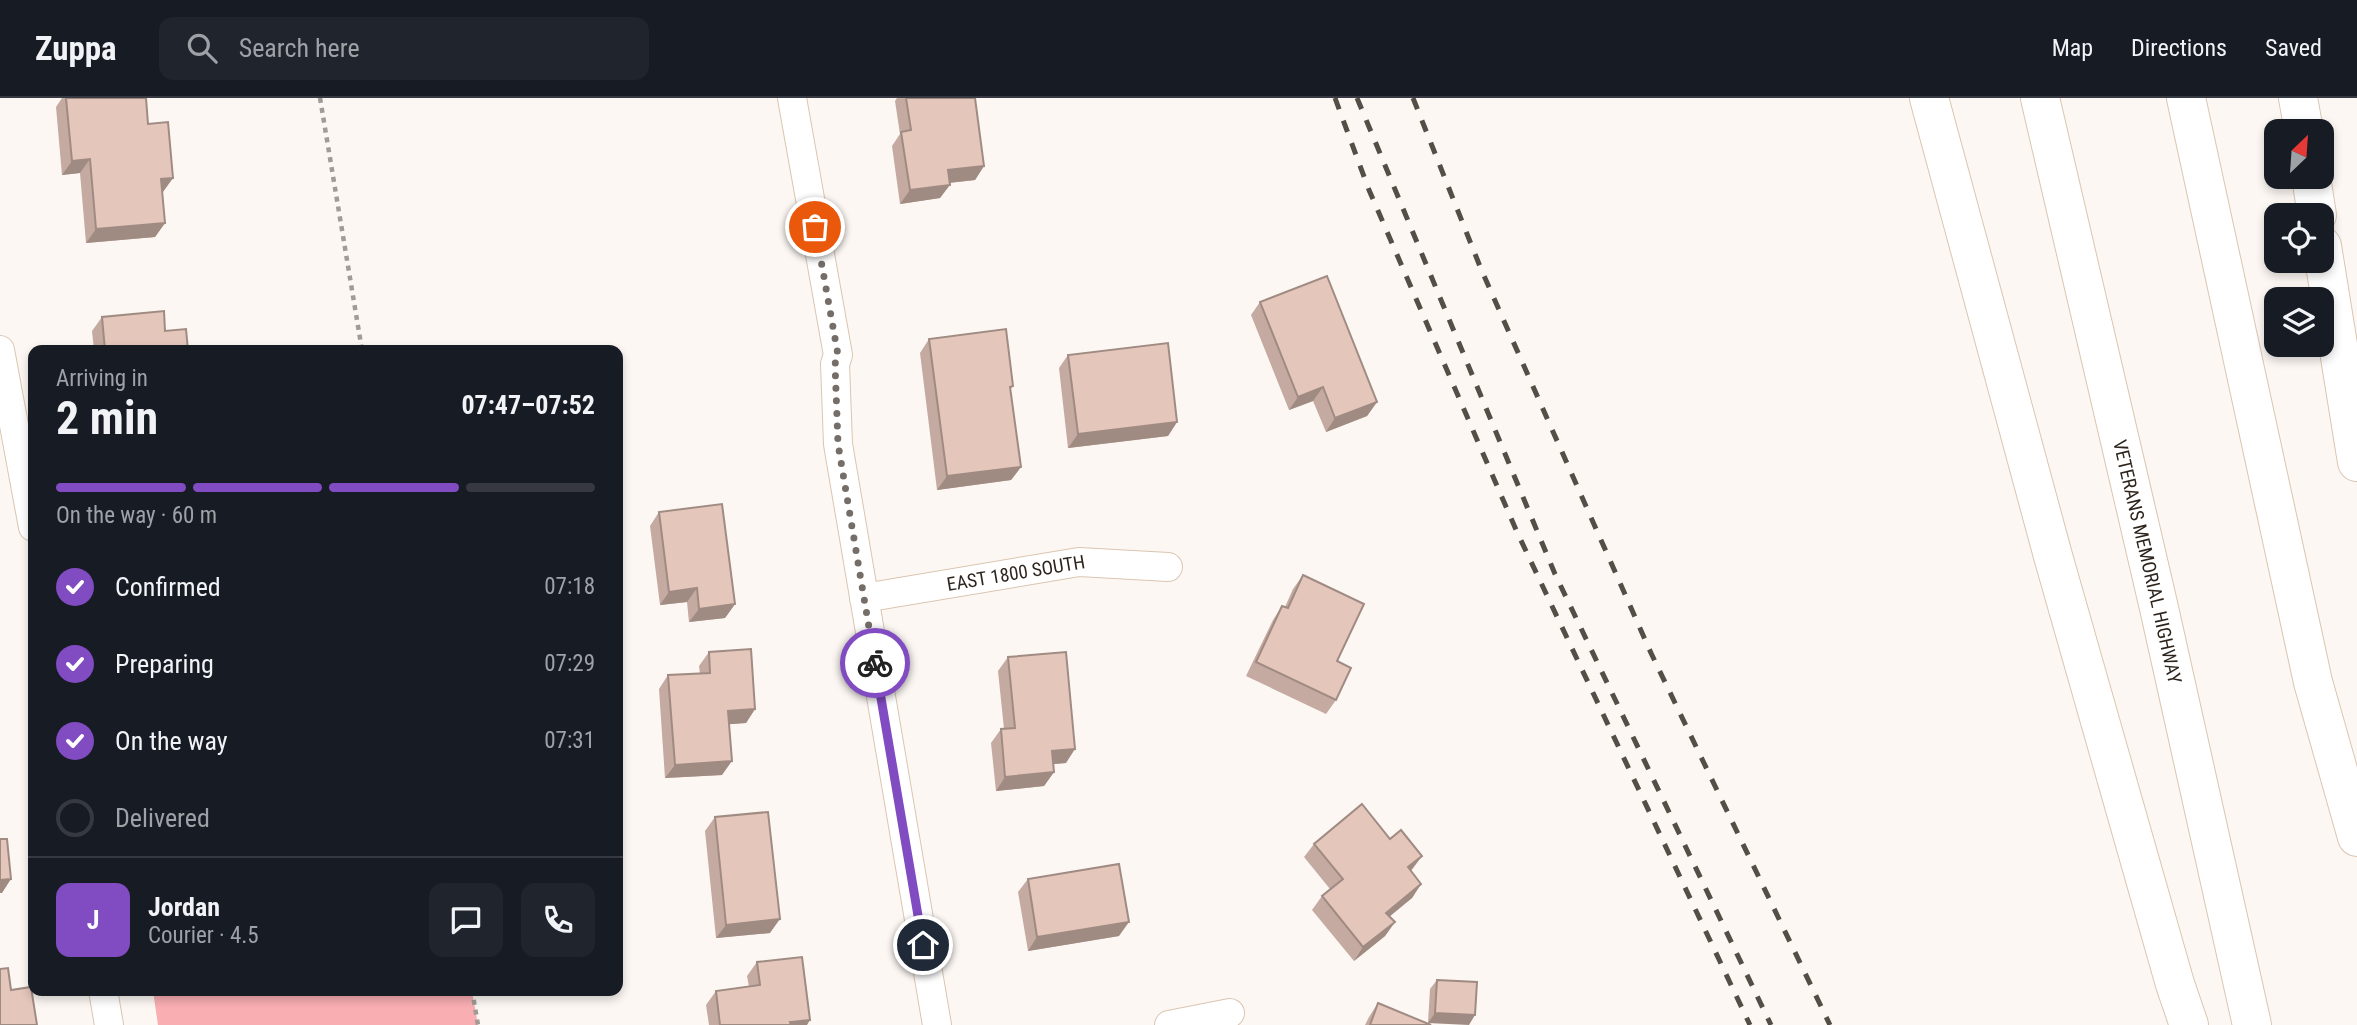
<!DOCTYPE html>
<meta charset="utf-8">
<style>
:root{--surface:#171b24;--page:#20242c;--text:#f1f3f6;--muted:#9ea1a6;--line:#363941;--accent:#814bc2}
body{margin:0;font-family:"Roboto Condensed",sans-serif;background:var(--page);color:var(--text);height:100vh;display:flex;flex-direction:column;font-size:26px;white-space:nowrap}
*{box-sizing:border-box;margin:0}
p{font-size:23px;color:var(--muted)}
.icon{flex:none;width:38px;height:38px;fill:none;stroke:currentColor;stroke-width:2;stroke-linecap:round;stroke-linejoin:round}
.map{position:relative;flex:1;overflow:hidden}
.details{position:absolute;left:28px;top:247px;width:595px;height:651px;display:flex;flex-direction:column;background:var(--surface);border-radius:14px;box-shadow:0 4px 10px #0003}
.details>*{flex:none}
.needle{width:46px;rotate:25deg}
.controls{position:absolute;left:2264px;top:21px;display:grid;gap:14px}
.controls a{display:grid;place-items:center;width:70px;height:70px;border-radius:14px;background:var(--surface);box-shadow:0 4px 10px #0003;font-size:35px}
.pin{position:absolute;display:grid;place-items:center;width:60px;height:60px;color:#fff;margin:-30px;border:4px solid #fff;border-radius:50%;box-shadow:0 2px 7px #0007}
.courier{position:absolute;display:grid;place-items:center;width:70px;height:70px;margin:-35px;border:5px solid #814bc2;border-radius:50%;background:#fff;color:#222;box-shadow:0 2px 9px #0007}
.headline em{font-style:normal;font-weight:700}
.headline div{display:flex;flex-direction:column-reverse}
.headline{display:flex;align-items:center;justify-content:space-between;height:119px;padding:0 28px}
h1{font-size:46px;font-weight:700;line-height:52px}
.bar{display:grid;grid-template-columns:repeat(4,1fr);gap:10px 7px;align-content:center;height:84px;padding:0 28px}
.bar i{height:9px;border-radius:5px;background:var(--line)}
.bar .active{background:var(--accent)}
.bar p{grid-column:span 4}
.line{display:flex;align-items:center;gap:18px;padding:0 28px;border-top:2px solid var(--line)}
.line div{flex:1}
.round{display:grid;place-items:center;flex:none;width:74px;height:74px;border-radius:14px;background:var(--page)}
ol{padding:0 28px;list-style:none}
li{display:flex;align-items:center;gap:21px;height:77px}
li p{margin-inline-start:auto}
li .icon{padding:7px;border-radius:50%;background:var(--accent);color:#fff;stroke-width:4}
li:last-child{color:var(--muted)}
li i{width:38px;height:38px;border:4px solid var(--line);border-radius:50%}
header{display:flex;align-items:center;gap:42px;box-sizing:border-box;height:98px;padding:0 35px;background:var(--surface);border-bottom:2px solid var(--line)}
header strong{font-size:33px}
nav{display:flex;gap:38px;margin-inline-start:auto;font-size:24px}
.search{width:490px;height:63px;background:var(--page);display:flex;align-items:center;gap:18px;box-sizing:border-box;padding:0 24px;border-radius:14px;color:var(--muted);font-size:26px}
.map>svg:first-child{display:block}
</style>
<header>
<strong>Zuppa</strong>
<div class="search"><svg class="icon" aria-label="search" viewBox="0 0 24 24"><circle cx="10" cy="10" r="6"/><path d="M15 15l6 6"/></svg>Search here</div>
<nav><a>Map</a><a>Directions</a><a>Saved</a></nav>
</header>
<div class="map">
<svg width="2357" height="927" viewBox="0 0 2357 927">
<rect width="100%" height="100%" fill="#fcf7f3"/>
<path fill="#f9aeb2" d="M153,893H472L478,927H158Z"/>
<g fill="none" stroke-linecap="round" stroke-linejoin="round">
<g stroke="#dbc5b1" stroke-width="30">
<g id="minor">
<path d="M792,0L838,257L835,266L838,346L937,927"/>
<path d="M0,252L33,429"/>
<path id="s1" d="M864,500L1079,464L1168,469"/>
<path d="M103,892L109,927"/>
<path d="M1169,927L1230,915"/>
</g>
</g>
<g stroke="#dbc5b1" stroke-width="40">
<g id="motorway">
<path d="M1929,0L2053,458L2175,886L2189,927"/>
<path id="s2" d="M2040,0L2159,510L2252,927"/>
<path d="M2186,0L2313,584L2357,739"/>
<path d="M2298,0L2304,33"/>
<path d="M2311,79L2317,117"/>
<path d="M2322,148L2357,364"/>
</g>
</g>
<g stroke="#a19b95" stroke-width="4.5" stroke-dasharray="5 5" stroke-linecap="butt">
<path d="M320,0L362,252"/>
<path d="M472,892L478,927"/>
</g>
<use href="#minor" stroke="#fff" stroke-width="28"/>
<use href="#motorway" stroke="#fff" stroke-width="38"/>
<g stroke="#554e46" stroke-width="5" stroke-dasharray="12 12" stroke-linecap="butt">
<path d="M1335,0L1369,92L1517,434L1750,927"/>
<path d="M1357,0L1555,476L1771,927"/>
<path d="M1413,0L1481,171L1651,555L1830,927"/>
</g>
</g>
<g fill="#c4aaa1">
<path d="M62,0H146L148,26L173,80L162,94L165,125L155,139L86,145L80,75L62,77L56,9Z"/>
<path d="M897,0H975L984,68L975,82L949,85L940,100L900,106L892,48L900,36L895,3Z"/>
<path d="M1260,204L1377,304L1367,318L1326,334L1313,303L1289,312L1251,217Z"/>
<path d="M102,219L165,233L188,252H94L92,233Z"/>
<path d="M929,241L1013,288L1010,292L1021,369L1011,382L937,392L920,255Z"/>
<path d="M1068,257L1177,324L1168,338L1068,350L1059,270Z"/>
<path d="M659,414L735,506L725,520L689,524L687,504L660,507L650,428Z"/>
<path d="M1303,477L1337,563L1336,602L1326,616L1246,578L1273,522L1282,508L1285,509L1293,491Z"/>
<path d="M709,554L755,611L746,625L729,626L722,677L665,680L659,591L668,577L700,576L699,568Z"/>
<path d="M1008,559L1066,665L1053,666L1054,674L1044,688L996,693L991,645L1001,631H1004L998,573Z"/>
<path d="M715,719L770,835L716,840L705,733Z"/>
<path d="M1390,741L1422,758L1411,773L1421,786L1412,800L1389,818L1395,824L1385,838L1354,863L1312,812L1322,798L1330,791L1304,759L1314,746Z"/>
<path d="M1028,781L1119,838L1028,853L1018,794Z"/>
<path d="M757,864L807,927H709L706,907L716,893L749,889L747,878Z"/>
<path d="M1437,882L1477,884L1428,925L1430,891Z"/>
<path d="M1378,905L1431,927H1365L1369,919Z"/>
</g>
<g fill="#a08b83">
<path d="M90,61L80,75L62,77L72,63Z"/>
<path d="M984,68L975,82L938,86L948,72Z"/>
<path d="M173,80L163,94L152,95L161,81Z"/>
<path d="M950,87L940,100L900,106L910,92Z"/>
<path d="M165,125L155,139L86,145L96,131Z"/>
<path d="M1323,289L1313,303L1289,312L1298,299Z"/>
<path d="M1377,304L1367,318L1326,334L1335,320Z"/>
<path d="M1177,324L1168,338L1068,350L1078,336Z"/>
<path d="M1021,369L1011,382L937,392L947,378Z"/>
<path d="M697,490L687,504L660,507L669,494Z"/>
<path d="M735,506L725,520L689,524L699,511Z"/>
<path d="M755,611L746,625L719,627L728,613Z"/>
<path d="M1075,651L1066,665L1042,667L1052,653Z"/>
<path d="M732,663L722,677L665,680L675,667Z"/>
<path d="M1054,674L1044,688L996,693L1005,679Z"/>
<path d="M1422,758L1412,771L1398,783L1408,769Z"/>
<path d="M11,781L2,795H0V782Z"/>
<path d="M1421,786L1412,800L1377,829L1386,815Z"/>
<path d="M780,821L770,835L716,840L726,827Z"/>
<path d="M1129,824L1119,838L1028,853L1037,839Z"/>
<path d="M1395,824L1385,838L1354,863L1363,849Z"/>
<path d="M1435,915L1475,917L1469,927L1428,925Z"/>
<path d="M810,922L807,927H788L790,924Z"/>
</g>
<g fill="#e4c6bb" stroke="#a08b83" stroke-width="2">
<path d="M66,0H146L148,26L168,24L173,80L161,81L165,125L96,131L90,61L72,63Z"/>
<path d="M906,0H975L984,68L948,72L950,87L910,92L901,34L911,32Z"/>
<path d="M1327,178L1377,304L1335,320L1323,289L1298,299L1260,204Z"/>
<path d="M164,213L165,233L186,231L188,252H105L102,219Z"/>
<path d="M1006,231L1013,288L1010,289L1021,369L947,378L929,241Z"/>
<path d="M1168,245L1177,324L1078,336L1068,257Z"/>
<path d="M722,406L735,506L699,511L697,490L669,494L659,414Z"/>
<path d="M1303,477L1364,506L1337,563L1351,570L1336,602L1256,564L1282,508L1288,510Z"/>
<path d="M751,551L755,611L728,613L732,663L675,667L668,577L710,575L709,554Z"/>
<path d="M1066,554L1075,651L1052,653L1054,674L1005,679L1001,631L1015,630L1008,559Z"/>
<path d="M1362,706L1390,741L1401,732L1422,758L1408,769L1421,786L1386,815L1395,824L1363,849L1322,798L1343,781L1314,746Z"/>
<path d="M768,714L780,821L726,827L715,719Z"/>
<path d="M0,741H7L11,781L0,782Z"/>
<path d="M1119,766L1129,824L1037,839L1028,781Z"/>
<path d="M802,859L810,922L790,924L791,927H720L716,893L760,887L757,864Z"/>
<path d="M8,870L11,892L31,889L37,927H0V871Z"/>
<path d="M1437,882L1477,884L1475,917L1435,915Z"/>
<path d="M1378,905L1431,927H1370Z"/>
</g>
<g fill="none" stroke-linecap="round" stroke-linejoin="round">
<path stroke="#756e68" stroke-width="7" stroke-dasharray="0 12.6" d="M815,129L838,257L835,266L838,346L875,565"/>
<path stroke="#814bc2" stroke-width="9" d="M875,565L923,847"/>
</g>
<g text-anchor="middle" stroke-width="7" stroke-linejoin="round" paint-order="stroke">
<g font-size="19" fill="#2d251d" stroke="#fcf7f3">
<text dy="7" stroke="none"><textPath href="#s2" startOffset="476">VETERANS MEMORIAL HIGHWAY</textPath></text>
<text dy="7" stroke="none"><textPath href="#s1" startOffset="154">EAST 1800 SOUTH</textPath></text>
</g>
</g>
</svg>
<div class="controls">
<a><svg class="needle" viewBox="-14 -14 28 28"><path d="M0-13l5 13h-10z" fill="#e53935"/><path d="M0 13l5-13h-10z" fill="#9ea1a6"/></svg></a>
<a><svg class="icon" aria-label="locate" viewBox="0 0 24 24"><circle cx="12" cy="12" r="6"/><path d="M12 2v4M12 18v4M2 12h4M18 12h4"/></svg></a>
<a><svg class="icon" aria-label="layers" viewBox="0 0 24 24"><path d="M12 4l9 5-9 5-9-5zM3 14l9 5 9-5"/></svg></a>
</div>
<div class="pin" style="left:815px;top:129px;background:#ea580c"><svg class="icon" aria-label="bag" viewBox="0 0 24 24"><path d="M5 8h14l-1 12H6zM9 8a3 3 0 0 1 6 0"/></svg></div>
<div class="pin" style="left:923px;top:847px;background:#1f2937"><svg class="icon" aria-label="home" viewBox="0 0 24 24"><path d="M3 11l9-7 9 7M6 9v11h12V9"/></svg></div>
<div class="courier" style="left:875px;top:565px"><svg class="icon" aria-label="bike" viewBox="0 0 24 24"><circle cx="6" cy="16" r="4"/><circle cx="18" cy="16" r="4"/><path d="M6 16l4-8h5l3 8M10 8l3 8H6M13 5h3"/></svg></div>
<section class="details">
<div class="headline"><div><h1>2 min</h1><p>Arriving in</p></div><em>07:47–07:52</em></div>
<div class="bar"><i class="active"></i><i class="active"></i><i class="active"></i><i></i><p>On the way · 60 m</p></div>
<ol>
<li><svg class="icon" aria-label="check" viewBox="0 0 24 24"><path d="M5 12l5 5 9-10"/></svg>Confirmed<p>07:18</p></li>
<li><svg class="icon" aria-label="check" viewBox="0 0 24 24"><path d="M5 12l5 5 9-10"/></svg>Preparing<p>07:29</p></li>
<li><svg class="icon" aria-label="check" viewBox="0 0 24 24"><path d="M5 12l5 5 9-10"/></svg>On the way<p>07:31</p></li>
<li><i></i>Delivered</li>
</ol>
<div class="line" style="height:126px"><b class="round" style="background:var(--accent);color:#fff">J</b><div><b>Jordan</b><p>Courier · 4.5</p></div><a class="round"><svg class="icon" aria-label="chat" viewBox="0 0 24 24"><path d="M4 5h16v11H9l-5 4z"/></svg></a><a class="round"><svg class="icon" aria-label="phone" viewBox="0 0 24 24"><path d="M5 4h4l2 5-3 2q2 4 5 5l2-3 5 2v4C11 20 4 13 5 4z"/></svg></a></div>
</section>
</div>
